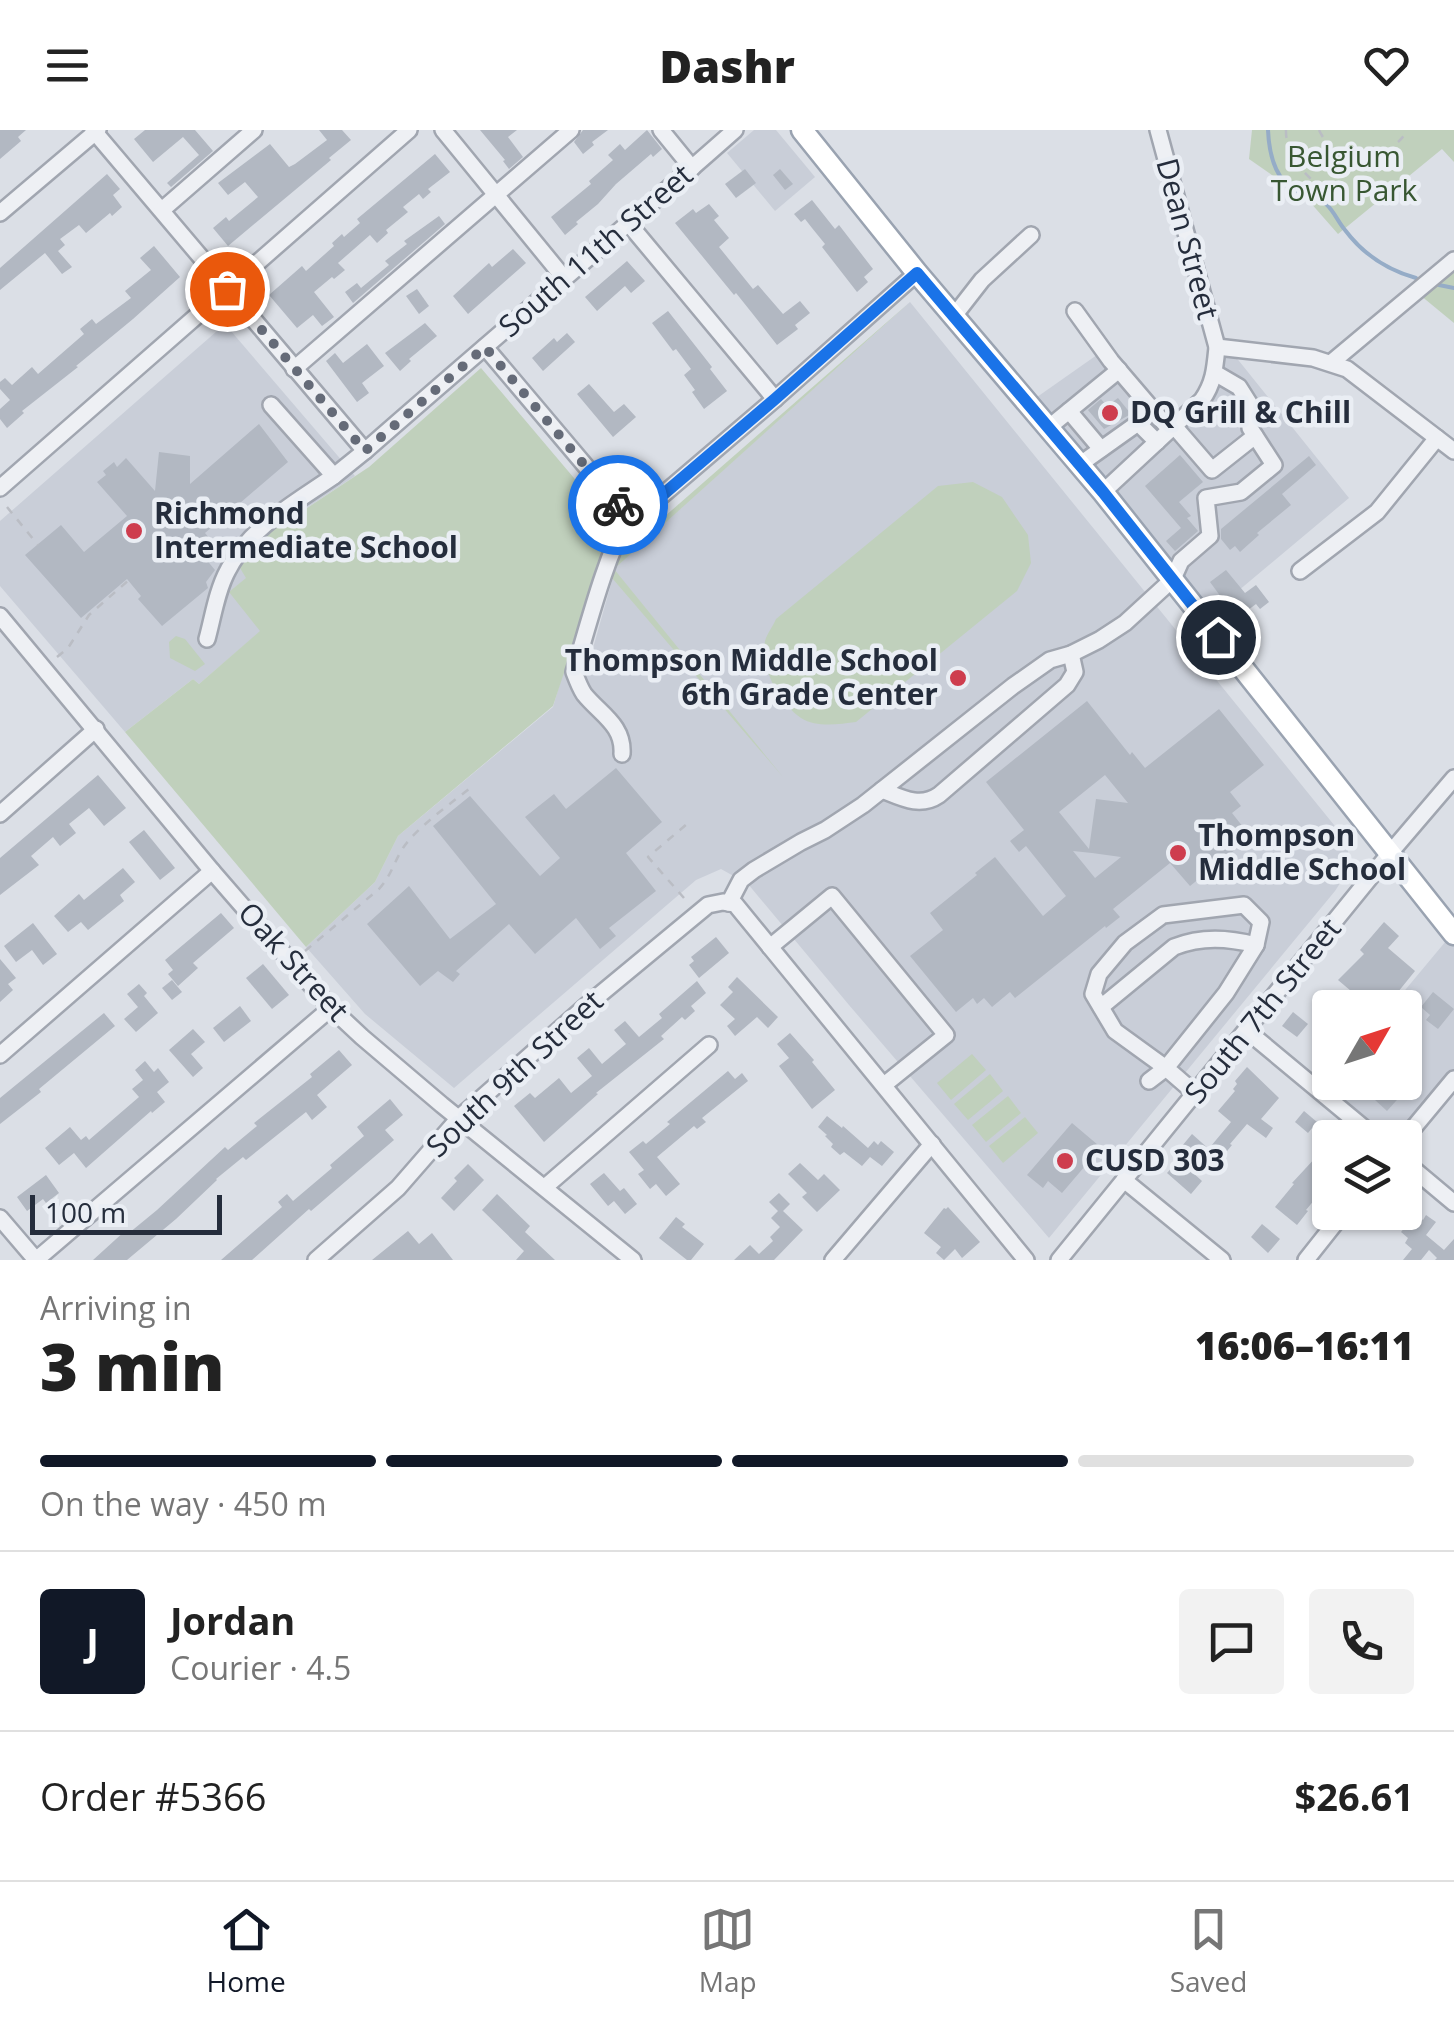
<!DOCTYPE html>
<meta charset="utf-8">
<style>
:root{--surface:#fff;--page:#f2f2f2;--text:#222;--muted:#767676;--line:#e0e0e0;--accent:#111827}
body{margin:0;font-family:"Open Sans",sans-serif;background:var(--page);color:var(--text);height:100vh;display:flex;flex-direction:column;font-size:38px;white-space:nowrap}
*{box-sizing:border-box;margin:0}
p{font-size:32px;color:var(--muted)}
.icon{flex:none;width:55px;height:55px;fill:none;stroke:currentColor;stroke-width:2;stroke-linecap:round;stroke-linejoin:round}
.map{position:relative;height:1130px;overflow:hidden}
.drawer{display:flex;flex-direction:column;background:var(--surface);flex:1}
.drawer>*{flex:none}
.needle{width:65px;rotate:51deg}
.fabs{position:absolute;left:1312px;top:860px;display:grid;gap:20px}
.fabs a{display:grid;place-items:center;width:110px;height:110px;border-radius:10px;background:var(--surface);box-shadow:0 2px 8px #0004;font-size:50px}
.scale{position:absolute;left:30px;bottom:25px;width:192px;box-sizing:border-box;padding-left:10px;border:5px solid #252d3c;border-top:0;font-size:28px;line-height:35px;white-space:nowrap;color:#252d3c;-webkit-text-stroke:8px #eaeef4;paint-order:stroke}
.pin{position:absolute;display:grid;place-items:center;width:85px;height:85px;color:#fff;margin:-42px;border:5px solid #fff;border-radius:50%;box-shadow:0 2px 10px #0007}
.courier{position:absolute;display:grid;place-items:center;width:100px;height:100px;margin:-50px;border:8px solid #1a73e8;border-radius:50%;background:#fff;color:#222;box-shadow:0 2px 12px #0007}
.headline em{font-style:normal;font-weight:800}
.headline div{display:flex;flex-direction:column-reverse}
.headline{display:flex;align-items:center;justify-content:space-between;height:170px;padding:0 40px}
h1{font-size:65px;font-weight:800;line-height:75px}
.bar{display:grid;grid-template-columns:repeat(4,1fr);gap:15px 10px;align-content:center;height:120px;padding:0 40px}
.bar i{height:12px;border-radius:8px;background:var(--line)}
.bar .selected{background:var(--accent)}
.bar p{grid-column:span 4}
.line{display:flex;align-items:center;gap:25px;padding:0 40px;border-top:2px solid var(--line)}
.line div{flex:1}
.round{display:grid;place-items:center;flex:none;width:105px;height:105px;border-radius:10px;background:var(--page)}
header{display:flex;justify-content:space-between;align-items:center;height:130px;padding:0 40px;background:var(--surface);font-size:45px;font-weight:800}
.tab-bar{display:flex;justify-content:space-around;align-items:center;height:140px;border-top:2px solid var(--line);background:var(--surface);font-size:28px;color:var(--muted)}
.tab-bar a{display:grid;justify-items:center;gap:5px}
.tab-bar .selected{color:var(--accent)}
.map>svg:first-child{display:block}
</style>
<header><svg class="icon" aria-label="menu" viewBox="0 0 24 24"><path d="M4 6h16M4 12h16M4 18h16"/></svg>Dashr<svg class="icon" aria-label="heart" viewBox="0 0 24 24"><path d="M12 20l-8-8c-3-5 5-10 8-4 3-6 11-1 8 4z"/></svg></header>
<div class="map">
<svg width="1454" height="1130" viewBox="0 0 1454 1130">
<rect width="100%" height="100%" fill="#dbdfe6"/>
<g fill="#c9ced8">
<path d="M754,0H776L815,47L775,81L727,23Z"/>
<path d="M910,172L1347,711L1349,731L1344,747L1335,761L1049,1108L849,875L748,754L721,739L696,750L454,958L365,884L306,817L375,752L398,706L553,577L565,536L586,543L613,447L740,595L613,439Z"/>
<path d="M225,194L355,346L295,386L251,411L246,448L261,501L199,554L193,549L125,602L0,456V391Z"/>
<path d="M1104,220L1167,297L1104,357L1030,272Z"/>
<path d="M1219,220L1231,221L1349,368L1207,487L1107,363L1203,272Z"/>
<path d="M1451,805L1454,809V943L1400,1007H1371L1319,965L1330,952H1405V878L1391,877Z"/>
</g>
<g fill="#c0d0bc">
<path d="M1252,0H1454V32L1442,19L1338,104L1309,71L1249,29Z"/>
<path d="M1454,138V193L1420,165Z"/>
<path d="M910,172L614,439L783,647L600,434L553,576L398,706L375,752L306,817L125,602L193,549L199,554L260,501L229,462L246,448L240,438L249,416L282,390L284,392L295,386L369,337L481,238L612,393L632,405L648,401Z"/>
<path d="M973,352L1002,367L1028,405L1031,433L1017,461L856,592C839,594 817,598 801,588C779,573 760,538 765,511C767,504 773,496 776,489L938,356Z"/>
<path d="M176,506L185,509L205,534L195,541L170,528L169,512Z"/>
<path d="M972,924L986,940L951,970L937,953Z"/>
<path d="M990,944L1003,961L968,990L954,974Z"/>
<path d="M1008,966L1021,983L986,1012L972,995Z"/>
<path d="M1025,987L1038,1003L1003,1033L989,1016Z"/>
</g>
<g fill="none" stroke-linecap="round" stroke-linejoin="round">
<g stroke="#95acc7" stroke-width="4">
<path d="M1268,0C1269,23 1274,50 1297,61C1307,66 1318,67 1326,74C1334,81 1338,92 1345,100C1363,124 1387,140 1416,148"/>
<path d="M1439,155L1454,158"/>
</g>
</g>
<g fill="#b2b8c2" fill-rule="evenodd">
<path d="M0,0H26L18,7L21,11L0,29Z"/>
<path d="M145,0H195L213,21L171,57L167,53L199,25L183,7L153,32L134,9Z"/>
<path d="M319,0H342L351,10L329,28L331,30L228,116L213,98L226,87L229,91L258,67L245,52L228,65L218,53L270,14L289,37L295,34L327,10Z"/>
<path d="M480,0H517L508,7L523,27L509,39L503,31L505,30Z"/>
<path d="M583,0H608L592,12L594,15L583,24L574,12Z"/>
<path d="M647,0L662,19L653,27L651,24L616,54L598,74L576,92L578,94L565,105L551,87L591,54L589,51L613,30L608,25L620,14L625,20Z"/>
<path d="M435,24L450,42L428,59L431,62L423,69L419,64L403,77L408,82L386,100L388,103L377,113L370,105L338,133L345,140L334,149L332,147L314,162L334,187L322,196L313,185L297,198L269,165L302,136L306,141L334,116L332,113L342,104L344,107L360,93L357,89Z"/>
<path d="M745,39L756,53L736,68L725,54Z"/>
<path d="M780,39L793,54L785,60L773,45Z"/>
<path d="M107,44L120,59L113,65L122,77L112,86L110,83L86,103L79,95L60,109L65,115L58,121L72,137L62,144L45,123L0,160V138Z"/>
<path d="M812,70L835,99L839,95L873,139L864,147L868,152L857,162L822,117L825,114L812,98L805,89L801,92L794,84Z"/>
<path d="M709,74L719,86L714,90L729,108L719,117L753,159L758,155L783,184L800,171L810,183L795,195L798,199L777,215L752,183L736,163L734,165L675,93L693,79L696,83Z"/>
<path d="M439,86L445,94L353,173L345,162L357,153L361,158L389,135L385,131L407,114L404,111Z"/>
<path d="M154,116L180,147L133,189L76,236L78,237L22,281L24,283L7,298L0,289V279L10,270L0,259V252L5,248L12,255L32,237L38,244L84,204L80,199L92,189L96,194L131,168L125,161L151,140L140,128Z"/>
<path d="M513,119L526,133L468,184L453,166L489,133L492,137Z"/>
<path d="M627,131L645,151L631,163L625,156L597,181L585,167Z"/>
<path d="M417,159L429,176L419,184L406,166Z"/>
<path d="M668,181L712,237L710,239L727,261L704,279L692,262L695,260L684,245L691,239L676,219L673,221L652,193Z"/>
<path d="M425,193L437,206L409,229L411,231L400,241L385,223Z"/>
<path d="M567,203L575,212L543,241L532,228L554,208L557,212Z"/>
<path d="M367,214L384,236L362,253L369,263L357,272L326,231L335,223L343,233Z"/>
<path d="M589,254L614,282L624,274L636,287L613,307L577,264Z"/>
<path d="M1118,268L1131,284L1104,299L1088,280L1101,269L1107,276Z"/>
<path d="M259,294L288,332L205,403L218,419L205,428L215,440L206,452L208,458L162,496L138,469L141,466L127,449L81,488L25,425L61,395L84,422L127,386L97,352L106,345L103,341L114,332L117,337L126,328L155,361L159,322L190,326V354Z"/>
<path d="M1180,325L1203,352L1179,372L1191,386L1187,388L1198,401L1175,421L1166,411L1181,398L1145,356Z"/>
<path d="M1309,326L1316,335L1282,364L1291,375L1257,403L1259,405L1240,422L1235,416L1230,420L1221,409V399Z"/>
<path d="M1226,440L1245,463L1256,455L1269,472L1260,479L1256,474L1240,486L1224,465L1221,467L1210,452Z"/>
<path d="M1087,571L1130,625L1132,622L1145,638L1219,579L1264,635L1230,662L1241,676L1232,683L1251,707L1190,756L1170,733L1113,779L1120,787L1106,798L1105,796L1015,868L1010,862L992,877L984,868L977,874L973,868L956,882L910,826L943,800L930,783L977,745L975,743L995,727L1043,786L1066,766L1026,716L1019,722L1010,711L1024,700L986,652ZM1105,645L1128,673L1096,669L1089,719L1059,682ZM1073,721L1092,723L1121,727L1095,748Z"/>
<path d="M616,638L662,692L626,723L656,761L609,798L616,806L600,819L576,788L535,824L509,794L456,841L460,844L453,852L438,841L420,856L367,794L409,756L450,809L496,774L433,696L470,666L540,746L560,728L525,687L554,664L566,679Z"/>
<path d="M98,645L126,678L104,696L89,678L69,694L76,703L60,716L53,707L31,726L39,735L0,765V728Z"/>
<path d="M144,700L175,738L160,750L129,712Z"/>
<path d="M123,738L135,752L120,765L124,771L88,800L81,792L68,802L54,786L79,764L84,770Z"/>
<path d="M221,783L234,798L193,833L198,838L178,856L168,844L173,840L165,830Z"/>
<path d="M1384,792L1399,806L1388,818L1415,841L1385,878H1363L1348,865L1351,861L1338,850L1364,824L1360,820Z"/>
<path d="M33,793L57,824L43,835L32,820L16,832L4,816Z"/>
<path d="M716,807L729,823L699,848L689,835L694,831L691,827Z"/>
<path d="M0,829L16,848L8,854L13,860L0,872Z"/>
<path d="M263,834L289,865L272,879L246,848Z"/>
<path d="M737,847L778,887L768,898L757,887L735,906L727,896L735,889L720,875L733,862L728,857Z"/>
<path d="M172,850L182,862L172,870L162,858Z"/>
<path d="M697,851L706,863L691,876L695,881L685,890L682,887L661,906L664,909L596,963L598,964L544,1012L514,976L530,963L535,968L559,948L571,963L592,946L577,928L589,918L602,934L626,914L614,900L625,891L639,907L662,888L659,884Z"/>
<path d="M139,854L147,863L144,866L158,883L136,902L124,889L138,877L127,864Z"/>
<path d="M1433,862L1454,879L1438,899L1426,890L1430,885L1421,877Z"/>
<path d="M240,876L251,891L224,912L213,898Z"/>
<path d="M1293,882L1308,894L1297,907L1282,896Z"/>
<path d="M104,883L115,896L39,959L41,962L0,994V968Z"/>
<path d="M193,899L205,912L191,924L203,938L193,947L169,920Z"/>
<path d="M790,903L814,930L812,932L835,960L812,979L779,936L789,928L777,914Z"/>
<path d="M339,920L352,935L317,965L327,977L312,990L306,982L246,1030L243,1027L216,1049L217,1050L176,1089L127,1130H93L126,1100L129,1103L157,1080L225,1017L228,1020L257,996L254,993L312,947L310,944Z"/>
<path d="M145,931L154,942L158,938L169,952L157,962L165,972L152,983L151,981L86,1038L74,1023L59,1035L45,1018L70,997L81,1010L86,1006L89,1010L139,967L132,959L143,950L135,940Z"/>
<path d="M1247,937L1279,968L1261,989L1273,998L1266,1008L1247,994L1230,1014L1232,1015L1223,1026L1211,1016L1231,992L1218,981L1235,961L1233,959L1237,954L1235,951Z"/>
<path d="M728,941L735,949L742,943L748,951L702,988L706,992L697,999L694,996L657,1027L680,1054L666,1066L656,1054L650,1059L638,1044L644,1040L629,1022L643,1011L646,1014L670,994L667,992Z"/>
<path d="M1367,952H1413L1387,981L1362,958Z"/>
<path d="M390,969L403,985L385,1000L394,1010L311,1081L309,1079L252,1130H221L282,1077L278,1072L287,1064L293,1071L332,1038L330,1035L364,1006L357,997Z"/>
<path d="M1304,981L1317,992L1308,1003L1295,992Z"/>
<path d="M827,986L842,998L843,996L868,1018L874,1011L878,1015L881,1011L894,1022L882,1036L870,1027L862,1036L844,1022L840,1025L831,1017L833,1014L825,1006L827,1005L818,997Z"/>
<path d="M1072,993L1098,1015L1088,1026L1091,1029L1062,1063L1048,1051L1043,1058L1027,1045Z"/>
<path d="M1192,1004L1210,1020L1191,1041L1202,1051L1191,1064L1167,1043L1187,1021L1182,1016Z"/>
<path d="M1330,1012V1051L1306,1080L1308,1081L1297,1095L1275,1077L1294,1054L1292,1053Z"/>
<path d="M800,1033L818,1050L824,1044L840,1060L817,1082L802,1067L807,1063L788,1044Z"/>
<path d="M468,1034L484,1050L454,1081L441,1068L457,1051L454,1048Z"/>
<path d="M604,1043L620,1061L624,1058L637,1074L625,1084L614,1071L608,1076L590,1054Z"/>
<path d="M46,1045L59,1063L46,1073L43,1069L27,1081L17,1067Z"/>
<path d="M779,1063L790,1074L783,1081L803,1100L774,1130H734L750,1115L759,1124L773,1111L770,1107L780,1097L771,1088L778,1081L769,1072Z"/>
<path d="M497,1064L530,1096L525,1102L555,1130H516L524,1121L482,1080Z"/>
<path d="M948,1077L980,1112L962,1128L955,1119L944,1130L936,1123L941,1117L924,1103L944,1078L946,1079Z"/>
<path d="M1416,1084L1423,1090L1426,1085L1436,1092L1426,1105L1444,1120L1454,1109V1130H1435L1437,1128L1429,1120L1421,1130H1403L1412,1119L1405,1113L1408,1108L1401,1102Z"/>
<path d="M676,1087L685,1094L682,1097L704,1114L691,1130H687L659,1108Z"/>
<path d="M1262,1094L1280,1109L1268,1123L1251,1107Z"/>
<path d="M408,1101L419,1114L432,1103L453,1130H372Z"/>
</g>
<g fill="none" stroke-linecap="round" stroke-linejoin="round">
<g stroke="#a1a6b0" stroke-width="20">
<g id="minor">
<path d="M93,0L365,321C488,213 613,108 735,0"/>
<path d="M443,0L564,148"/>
<path d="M661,0L692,38"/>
<path d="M162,80L254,0"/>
<path d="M0,83L98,0"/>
<path d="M629,94L775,269"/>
<path d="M1075,181L1111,231L1170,300"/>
<path d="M954,186L982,150L1031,105"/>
<path d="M485,217L632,391L775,269L917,143"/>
<path d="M1217,217L1313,228L1347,239L1454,321"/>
<path d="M1332,232L1454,130"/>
<path d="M294,239L571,0"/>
<path d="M271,275L334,346L365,321"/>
<path d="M1069,281L1101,319"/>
<path d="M1174,296L1212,340L1255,306"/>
<path d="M1048,298L1119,240"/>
<path d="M1079,335L1138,293L1157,312"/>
<path d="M0,358L409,0"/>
<path d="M1103,362L1202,270C1214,253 1215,238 1217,217L1158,0"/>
<path d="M1300,441L1377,382L1437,308"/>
<path d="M0,486L212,741L331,878L362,907L442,975L633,1130"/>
<path d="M207,509C213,487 217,460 228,440C250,397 295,373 334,346"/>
<path d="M622,624C624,595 600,584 584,564C580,558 577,550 574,542C589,493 604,432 628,386"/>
<path d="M882,660C902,668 920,678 939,665L1067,555L1075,542L1071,524"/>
<path d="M0,684L96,599"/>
<path d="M729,773L741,750L754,740L801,712L825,700L863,675L1013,556L1050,530L1071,524L1099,510L1125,493L1173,449L1181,431L1210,406L1206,368L1241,362L1274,335L1250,298L1251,276L1239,257L1215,243"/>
<path d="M770,817L832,766L946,905L884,955"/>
<path d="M1101,877L1174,817C1202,806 1228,808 1256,815"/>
<path d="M1246,900L1376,1008"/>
<path d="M0,925L212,741"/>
<path d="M1149,951L1166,938L1226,863L1256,815L1261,792L1244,775L1163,785L1125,813L1099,844L1093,864L1115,901L1166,938L1196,964"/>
<path d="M1405,1008L1454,949"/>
<path d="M1405,1032L1454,1073"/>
<path d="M1124,1050L1222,1130"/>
<path d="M545,1057L709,915"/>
<path d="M0,1088L36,1130"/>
<path d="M36,1130L331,878"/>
<path d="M316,1130L398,1058L459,988L586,876L708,775L723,772L735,774L1026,1130"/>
<path d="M833,1130L932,1014"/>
<path d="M1059,1130L1390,723L1454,648"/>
<path d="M1306,1130L1344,1082"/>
</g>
</g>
<g stroke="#9aa3b1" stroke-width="25">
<path id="major" d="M802,0L917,143L1103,362L1454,804"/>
</g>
<g stroke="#babdc4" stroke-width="2.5" stroke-dasharray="8 8" stroke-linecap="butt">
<path d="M1286,0C1285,27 1313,58 1339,65L1342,63L1343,56L1332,21"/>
<path d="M1319,0C1339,42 1384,36 1408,0"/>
<path d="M7,377L38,415"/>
<path d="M57,527L68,518L89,485L130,449"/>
<path d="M684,768L648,727L687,694"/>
<path d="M305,821L379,759C391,746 394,732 403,718C416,698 454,671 474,655"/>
</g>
<use href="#minor" stroke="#eef0f4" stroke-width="15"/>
<use href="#major" stroke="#fff" stroke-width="20"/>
</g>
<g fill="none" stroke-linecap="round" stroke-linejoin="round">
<path stroke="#656b78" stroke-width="10" stroke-dasharray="0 18" d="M227,159L365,321L485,217L618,375"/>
<path stroke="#1a73e8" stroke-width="12" d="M618,375L632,391L775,269L917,143L1103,362L1218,507"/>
</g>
<g fill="#ce3d4e" stroke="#eaeef4" stroke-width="4">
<circle cx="1110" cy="283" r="10"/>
<circle cx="134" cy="401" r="10"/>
<circle cx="958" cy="548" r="10"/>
<circle cx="1178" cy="723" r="10"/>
<circle cx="1065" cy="1031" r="10"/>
</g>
<g text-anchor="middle" stroke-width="9" stroke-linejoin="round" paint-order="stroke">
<g font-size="30" fill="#385732" stroke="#eaeef4">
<text x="1344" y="37">Belgium<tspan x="1344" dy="34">Town Park</tspan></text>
</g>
<g font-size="30" fill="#252d3c" stroke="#eaeef4">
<text transform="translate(1187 109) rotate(75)" y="10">Dean Street</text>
<text transform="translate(596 121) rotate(-41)" y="10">South 11th Street</text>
<text transform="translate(293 832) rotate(48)" y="10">Oak Street</text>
<text transform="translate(1263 881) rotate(-51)" y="10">South 7th Street</text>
<text transform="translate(515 944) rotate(-43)" y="10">South 9th Street</text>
</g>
<g font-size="30" font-weight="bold" fill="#252d3c" stroke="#eaeef4" text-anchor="start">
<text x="1130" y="293">DQ Grill &amp; Chill</text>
<text x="154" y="394">Richmond<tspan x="154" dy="34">Intermediate School</tspan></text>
<text x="938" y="541" text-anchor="end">Thompson Middle School<tspan x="938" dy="34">6th Grade Center</tspan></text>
<text x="1198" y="716">Thompson<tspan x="1198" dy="34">Middle School</tspan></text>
<text x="1085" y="1041">CUSD 303</text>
</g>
</g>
</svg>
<div class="fabs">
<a><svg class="needle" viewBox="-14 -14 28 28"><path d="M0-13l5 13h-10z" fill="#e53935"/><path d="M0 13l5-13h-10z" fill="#767676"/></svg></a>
<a><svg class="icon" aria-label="layers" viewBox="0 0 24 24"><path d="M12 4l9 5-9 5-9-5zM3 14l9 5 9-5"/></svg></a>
</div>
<div class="scale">100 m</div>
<div class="pin" style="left:227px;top:159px;background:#ea580c"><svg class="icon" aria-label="bag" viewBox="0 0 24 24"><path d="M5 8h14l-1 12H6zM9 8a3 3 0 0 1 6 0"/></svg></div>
<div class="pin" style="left:1218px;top:507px;background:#1f2937"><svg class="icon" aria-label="home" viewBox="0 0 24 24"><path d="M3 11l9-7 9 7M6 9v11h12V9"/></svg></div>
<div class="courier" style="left:618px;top:375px"><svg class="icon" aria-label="bike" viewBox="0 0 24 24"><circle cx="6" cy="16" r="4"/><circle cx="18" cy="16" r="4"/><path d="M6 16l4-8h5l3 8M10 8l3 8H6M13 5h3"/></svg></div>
</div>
<section class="drawer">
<div class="headline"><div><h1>3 min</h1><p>Arriving in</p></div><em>16:06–16:11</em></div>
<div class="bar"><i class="selected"></i><i class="selected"></i><i class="selected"></i><i></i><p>On the way · 450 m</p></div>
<div class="line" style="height:180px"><b class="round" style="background:var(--accent);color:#fff">J</b><div><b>Jordan</b><p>Courier · 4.5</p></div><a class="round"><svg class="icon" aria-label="chat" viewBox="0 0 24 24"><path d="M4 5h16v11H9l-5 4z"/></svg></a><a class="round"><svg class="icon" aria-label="phone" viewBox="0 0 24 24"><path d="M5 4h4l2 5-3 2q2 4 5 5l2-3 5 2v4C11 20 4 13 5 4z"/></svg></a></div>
<div class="line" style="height:130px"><div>Order #5366</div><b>$26.61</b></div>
</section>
<nav class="tab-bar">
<a class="selected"><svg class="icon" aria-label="home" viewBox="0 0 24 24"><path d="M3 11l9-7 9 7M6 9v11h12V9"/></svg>Home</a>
<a><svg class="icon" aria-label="map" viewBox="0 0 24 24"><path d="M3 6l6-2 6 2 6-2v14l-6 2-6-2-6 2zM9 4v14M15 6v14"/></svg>Map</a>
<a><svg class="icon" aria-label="saved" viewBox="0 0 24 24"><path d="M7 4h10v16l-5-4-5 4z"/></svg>Saved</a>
</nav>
